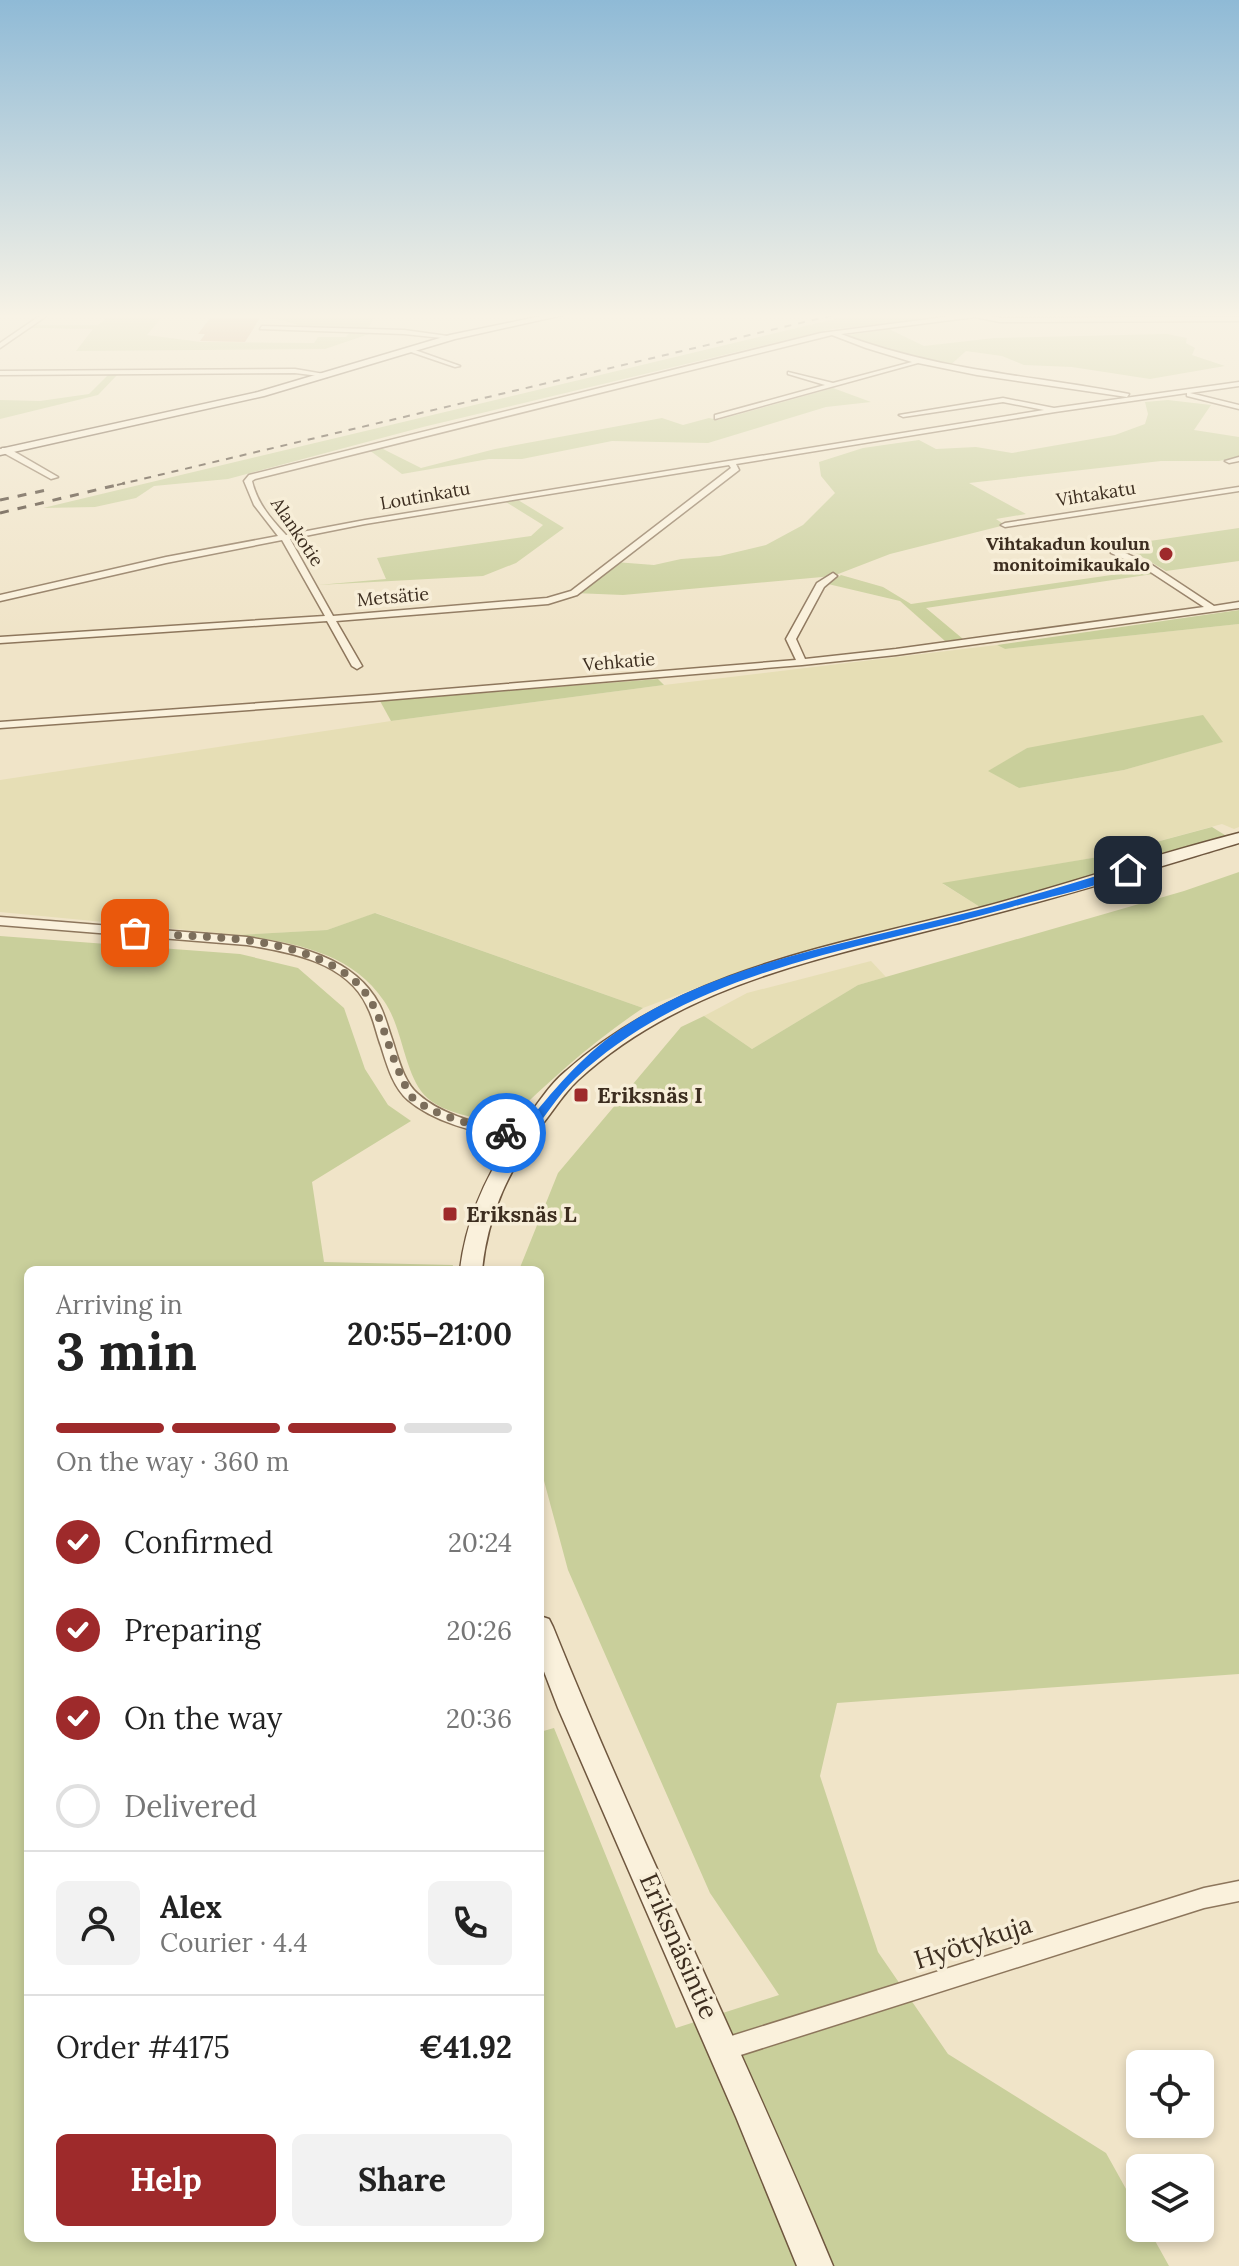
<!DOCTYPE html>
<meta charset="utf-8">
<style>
:root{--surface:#fff;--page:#f2f2f2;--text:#222;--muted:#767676;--line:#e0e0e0;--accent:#9e2a2b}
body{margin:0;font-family:Lora,serif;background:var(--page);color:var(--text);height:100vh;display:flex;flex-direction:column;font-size:30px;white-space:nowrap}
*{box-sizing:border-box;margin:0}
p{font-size:26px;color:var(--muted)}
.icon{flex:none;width:44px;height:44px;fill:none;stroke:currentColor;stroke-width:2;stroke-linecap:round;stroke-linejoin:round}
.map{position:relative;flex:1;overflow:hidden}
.panel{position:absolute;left:24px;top:1266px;width:520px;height:976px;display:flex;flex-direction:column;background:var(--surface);border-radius:12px;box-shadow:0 4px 12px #0003}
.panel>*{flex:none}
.tools{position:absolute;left:1126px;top:2050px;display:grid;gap:16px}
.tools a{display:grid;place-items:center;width:88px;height:88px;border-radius:12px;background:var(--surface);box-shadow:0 4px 12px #0003;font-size:40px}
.pin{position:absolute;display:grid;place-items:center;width:68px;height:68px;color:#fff;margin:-34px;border-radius:16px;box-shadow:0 4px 12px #0006}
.courier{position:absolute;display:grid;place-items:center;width:80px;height:80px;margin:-40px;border:6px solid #1a73e8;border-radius:50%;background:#fff;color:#222;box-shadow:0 2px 10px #0007}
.head em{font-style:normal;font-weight:800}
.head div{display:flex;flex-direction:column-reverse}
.head{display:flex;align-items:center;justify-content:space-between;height:136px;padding:0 32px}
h1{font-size:52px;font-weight:800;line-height:60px}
.bar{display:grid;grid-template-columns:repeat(4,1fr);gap:12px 8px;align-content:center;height:96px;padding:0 32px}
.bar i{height:10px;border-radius:6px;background:var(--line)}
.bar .active{background:var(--accent)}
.bar p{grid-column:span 4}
.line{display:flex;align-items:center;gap:20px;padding:0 32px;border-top:2px solid var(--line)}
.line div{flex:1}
.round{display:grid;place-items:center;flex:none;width:84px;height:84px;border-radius:12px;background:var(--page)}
ol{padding:0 32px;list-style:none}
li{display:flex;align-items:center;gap:24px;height:88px}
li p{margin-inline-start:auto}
li .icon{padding:8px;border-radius:50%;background:var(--accent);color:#fff;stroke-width:4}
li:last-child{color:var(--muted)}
li i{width:44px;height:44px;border:4px solid var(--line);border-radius:50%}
.action{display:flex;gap:16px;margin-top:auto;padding:16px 32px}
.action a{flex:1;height:92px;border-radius:12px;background:var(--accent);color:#fff;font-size:32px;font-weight:800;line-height:92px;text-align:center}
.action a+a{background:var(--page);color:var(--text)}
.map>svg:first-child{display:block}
</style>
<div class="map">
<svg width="1239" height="2266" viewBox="0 0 1239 2266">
<rect width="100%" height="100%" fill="#f0e4c8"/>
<g fill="#e6deb5" fill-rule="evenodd">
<path d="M1239,624V827L1234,829L1222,824L1104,856L943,884L980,907L773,959L643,1008L376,913L327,930L238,935L0,912V780L391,721L664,685L997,645L1005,649ZM1222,742L1124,770L1019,788L989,771L1027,748Z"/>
<path d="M871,961L886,977L858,985L752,1049L704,1016L747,993Z"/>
</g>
<g fill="#c9cf9b">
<path d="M111,315H208L161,318L147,335L201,342L314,343L318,337H346L350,332L372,333L325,349L76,351L93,329L31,328L36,325H98Z"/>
<path d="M247,315H375L367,330L304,327L282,320Z"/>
<path d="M851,315H920L926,320L832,329L423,427L228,479L154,486L136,498L95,507L43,508Z"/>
<path d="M889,329L924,346L994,338L1167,334L1187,338L1186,343L1195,348L1192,355L1225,366L1150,379L1072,367L1024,365L1002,356L966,351L946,369L842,336Z"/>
<path d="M108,375H117L98,395L0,419V400L40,401L89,394Z"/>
<path d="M833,388L871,402L826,407L708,443L612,441L522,459H489L402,474L369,450L379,447L421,468L495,449L662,418L683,425L709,418L718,420Z"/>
<path d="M1168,400L1211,405L1194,430L1239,437V457L1219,461H1161L969,483L1026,514L996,519L1005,525L890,554L833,576L623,595L574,593L615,562L654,565L681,559L720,556L766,545L803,525L835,493L821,476L819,462L863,448L919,440L936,449L976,447L1012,453L1115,435L1145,424L1148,414L1145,402Z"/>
<path d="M518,500L564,528L516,563L483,576L318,585L386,579L377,558L531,536L543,525L506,502Z"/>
<path d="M1239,528V561L1166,571L1122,545Z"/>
<path d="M1146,570L1153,574L926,608L963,639L945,641L900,601L828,584L841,575L883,587L911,604Z"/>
<path d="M1239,610V624L1005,649L997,645Z"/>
<path d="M658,679L664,685L391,721L380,701Z"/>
<path d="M1203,715L1223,742L1124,770L1019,788L988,771L1027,748Z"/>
<path d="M1212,827L1228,837L980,907L942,883L1104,856Z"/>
<path d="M1239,872V1674L837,1703L820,1776L878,1952L948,2054L1106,2153L1140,2214V2228H1148L1169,2266H0V936L240,954L298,968L344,1008L365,1069L388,1105L411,1121L312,1182L324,1262L453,1265L452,1270H28V2238H540V1732L554,1728L676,2028L779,1995L710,1893L568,1570L540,1466V1270H519L558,1173L681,1027L704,1016L752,1049L858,985L1184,891Z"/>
<path d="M375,913L643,1008C592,1042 549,1081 505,1124C480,1118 437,1114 421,1091C403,1065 402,1027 384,1001C352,952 291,942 238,935L327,930Z"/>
</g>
<path fill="#cf9f7d" d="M210,318H260L245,342L200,341L205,334H198Z"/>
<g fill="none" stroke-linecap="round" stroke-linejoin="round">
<g stroke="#8d765c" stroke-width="3">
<g id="street">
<path d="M41,315H48L0,348V343Z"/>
<path d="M960,315H985L1000,318L1239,317V321L1000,322L975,317L841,334C938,371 1030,375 1129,394L1127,397L977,375L918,363L715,419V415L825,385L788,374V372L833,383L912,362L866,348L832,335L255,479L252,481C257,503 271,519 286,535L365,520L1044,410L1003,402L903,417L899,415L1003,398L1054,408L1239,382V386L1190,393L1239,405V409L1187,396V393L1055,412L736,464L739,470L577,595L548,604L336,621L362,666L357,669L352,666L327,621L0,643V637L325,616L282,540L166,563L0,601V595L166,557L278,536L254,505L244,481L249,475L821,333ZM729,465L731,468L571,591L547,598L333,616L290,539L365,524Z"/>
<path d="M262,326L404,330L455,337L452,339L404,334L260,329Z"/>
<path d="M408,349H412L460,366L455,367L408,351Z"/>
<path d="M295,369L330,375L327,377L295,373L0,375V371Z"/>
<path d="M2,448H8L58,477L51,479L2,452Z"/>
<path d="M1239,457V461L1229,463L1225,461Z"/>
<path d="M1239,487V491L1005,527L1001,525L1005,523Z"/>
<path d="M1114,548L1152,565L1214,606L1239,602V608L896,655L802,665L373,701L0,728V722L373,695L796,660L786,639L817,583L833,573L837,576L824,587L796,639L805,659L896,649L1204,607L1146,569L1111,553L1110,551Z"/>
<path d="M0,917L247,937C296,945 354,957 379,1004C385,1015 388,1028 392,1039C398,1057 403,1081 418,1094C447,1120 491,1125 527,1135L529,1138L522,1142C484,1133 439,1126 408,1100C393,1087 387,1065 381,1046C376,1033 374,1019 367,1006C347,962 290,952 247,945L0,925Z"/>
<path d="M1239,1881V1901L1204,1908L725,2060L717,2057L714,2049L717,2041L725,2038L1204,1888Z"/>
</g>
</g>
<g stroke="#6f573f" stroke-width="3">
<g id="secondary">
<path d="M546,315H563L455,339L264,396L0,455V449L258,392L450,335Z"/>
<path d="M1239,833V843C1152,869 1065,896 978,918C838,955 688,979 578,1080C565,1092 555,1108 544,1122C510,1167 488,1213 482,1270H460C467,1214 489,1167 524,1122C537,1105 549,1085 566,1071C682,968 838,945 983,907C1069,884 1153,855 1239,833Z"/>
<path d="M540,1616L549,1619L553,1627C640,1843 744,2051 833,2266H797L736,2117L558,1708L540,1661Z"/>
</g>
</g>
<use href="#street" fill="#faf1dc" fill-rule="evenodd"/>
<use href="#secondary" fill="#faf1dc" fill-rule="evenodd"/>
<path stroke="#3d2e20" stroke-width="2" stroke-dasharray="7 7" stroke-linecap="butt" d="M117,485L834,315"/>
<g stroke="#3d2e20" stroke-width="3" stroke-dasharray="9 9" stroke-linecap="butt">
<path d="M0,500L51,489"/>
<path d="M0,513L125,483"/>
</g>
</g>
<linearGradient id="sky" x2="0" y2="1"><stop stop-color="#8fbad6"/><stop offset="0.5" stop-color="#f8f3e6"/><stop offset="1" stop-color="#f8f3e6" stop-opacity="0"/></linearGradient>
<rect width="1239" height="632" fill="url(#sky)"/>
<path fill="#1a73e8" d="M1124,868L1133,870C1113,884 1040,899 1012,907C862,950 694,967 576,1078C557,1096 543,1120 527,1140L499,1133L506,1129L519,1133C548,1097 574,1064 611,1036C708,964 852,943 966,913C1019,900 1072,883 1124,868Z"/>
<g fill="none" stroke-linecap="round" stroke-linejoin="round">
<path stroke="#7c6e5b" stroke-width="8" stroke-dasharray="0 14.4" d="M135,933C206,938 288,933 349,976C381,1000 385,1044 402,1078C405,1085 408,1094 414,1099C440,1119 475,1124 506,1133"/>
</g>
<g fill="#9e2a2b" stroke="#f7eed8" stroke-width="3">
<circle cx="1166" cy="554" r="8"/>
<rect x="573" y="1087" width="16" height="16" rx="4"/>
<rect x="442" y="1206" width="16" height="16" rx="4"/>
</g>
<g text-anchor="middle" stroke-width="7" stroke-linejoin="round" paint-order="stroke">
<g font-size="18" fill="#3d2e20" stroke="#f7eed8">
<text transform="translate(1096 494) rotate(-9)" y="6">Vihtakatu</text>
<text transform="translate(425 496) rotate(-10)" y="6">Loutinkatu</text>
<text transform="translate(297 532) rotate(56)" y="6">Alankotie</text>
<text transform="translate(393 597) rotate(-5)" y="6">Metsätie</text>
<text transform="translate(619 662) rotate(-5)" y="6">Vehkatie</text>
</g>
<g font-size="18" font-weight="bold" fill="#3d2e20" stroke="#f7eed8" text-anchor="end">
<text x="1150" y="550">Vihtakadun koulun<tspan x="1150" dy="21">monitoimikaukalo</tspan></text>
</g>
<g font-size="22" font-weight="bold" fill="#3d2e20" stroke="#f7eed8" text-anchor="start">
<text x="597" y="1103">Eriksnäs I</text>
<text x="466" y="1222">Eriksnäs L</text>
</g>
<g font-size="26" fill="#3d2e20" stroke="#f7eed8">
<text transform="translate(973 1942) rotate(-18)" y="9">Hyötykuja</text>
<text transform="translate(679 1946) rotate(66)" y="9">Eriksnäsintie</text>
</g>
</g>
</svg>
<div class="tools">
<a><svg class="icon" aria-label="locate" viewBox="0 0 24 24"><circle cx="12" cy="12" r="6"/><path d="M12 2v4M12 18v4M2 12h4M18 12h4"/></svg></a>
<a><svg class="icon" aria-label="layers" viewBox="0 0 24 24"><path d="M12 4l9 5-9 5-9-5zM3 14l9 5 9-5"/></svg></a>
</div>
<div class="pin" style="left:135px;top:933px;background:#ea580c"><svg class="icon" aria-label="bag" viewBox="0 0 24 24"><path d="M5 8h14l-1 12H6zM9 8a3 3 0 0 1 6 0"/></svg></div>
<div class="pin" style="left:1128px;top:870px;background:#1f2937"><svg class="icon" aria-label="home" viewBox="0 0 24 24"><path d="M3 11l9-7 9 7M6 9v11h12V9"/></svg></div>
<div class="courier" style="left:506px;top:1133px"><svg class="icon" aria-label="bike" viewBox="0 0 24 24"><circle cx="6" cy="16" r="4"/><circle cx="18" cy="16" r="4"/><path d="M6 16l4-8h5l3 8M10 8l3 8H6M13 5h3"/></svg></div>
<section class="panel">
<div class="head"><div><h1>3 min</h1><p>Arriving in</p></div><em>20:55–21:00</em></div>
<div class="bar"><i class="active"></i><i class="active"></i><i class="active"></i><i></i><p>On the way · 360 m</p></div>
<ol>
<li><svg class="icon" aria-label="check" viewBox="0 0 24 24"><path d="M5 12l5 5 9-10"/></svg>Confirmed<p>20:24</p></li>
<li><svg class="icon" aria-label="check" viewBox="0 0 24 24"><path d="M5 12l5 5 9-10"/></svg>Preparing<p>20:26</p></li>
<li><svg class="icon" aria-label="check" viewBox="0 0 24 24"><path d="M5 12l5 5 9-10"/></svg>On the way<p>20:36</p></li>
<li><i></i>Delivered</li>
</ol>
<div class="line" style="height:144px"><a class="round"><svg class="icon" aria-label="person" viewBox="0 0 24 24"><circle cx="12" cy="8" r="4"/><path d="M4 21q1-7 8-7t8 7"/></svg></a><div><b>Alex</b><p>Courier · 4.4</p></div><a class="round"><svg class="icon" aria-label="phone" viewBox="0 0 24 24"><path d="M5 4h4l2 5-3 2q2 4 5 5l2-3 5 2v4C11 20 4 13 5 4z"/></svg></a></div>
<div class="line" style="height:104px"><div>Order #4175</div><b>€41.92</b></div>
<div class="action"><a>Help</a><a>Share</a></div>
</section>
</div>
